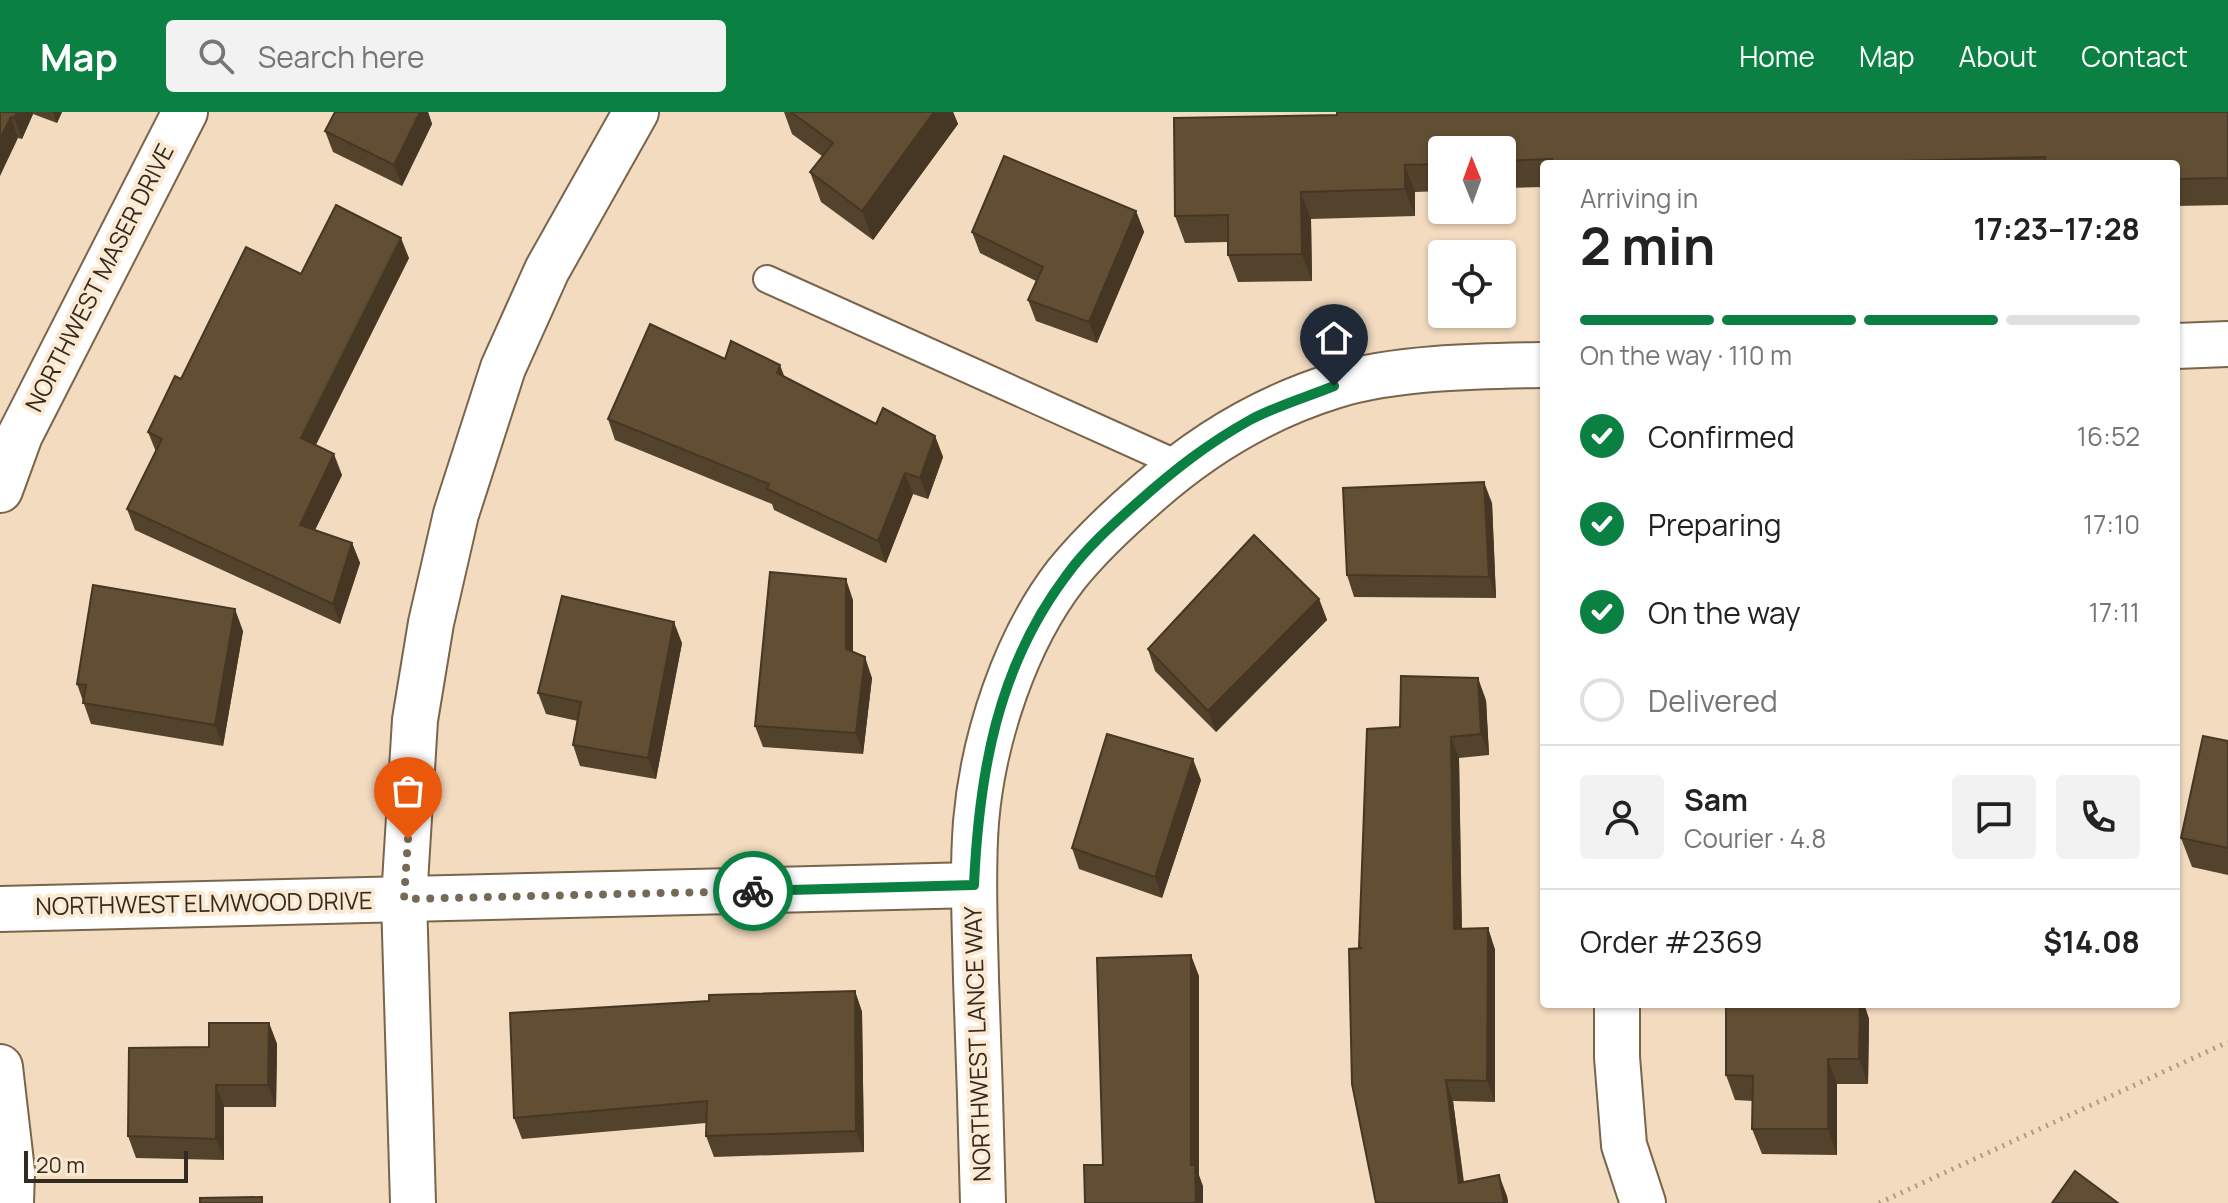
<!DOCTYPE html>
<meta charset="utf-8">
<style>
:root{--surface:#fff;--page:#f2f2f2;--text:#222;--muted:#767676;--line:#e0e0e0;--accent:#0b8043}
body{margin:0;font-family:Manrope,sans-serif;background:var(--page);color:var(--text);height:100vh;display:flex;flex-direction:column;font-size:30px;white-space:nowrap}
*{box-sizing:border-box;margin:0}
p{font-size:26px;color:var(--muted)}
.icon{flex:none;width:44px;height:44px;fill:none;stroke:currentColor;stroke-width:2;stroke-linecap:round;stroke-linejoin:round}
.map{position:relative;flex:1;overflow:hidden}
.sheet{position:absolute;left:1540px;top:48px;width:640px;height:848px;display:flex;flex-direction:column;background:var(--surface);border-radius:8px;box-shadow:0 2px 6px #0004}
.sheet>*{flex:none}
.needle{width:52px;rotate:359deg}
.fabs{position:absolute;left:1428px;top:24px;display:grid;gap:16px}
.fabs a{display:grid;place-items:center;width:88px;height:88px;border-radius:8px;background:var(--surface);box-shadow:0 2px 6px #0004;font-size:40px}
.scale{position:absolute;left:24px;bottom:20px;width:164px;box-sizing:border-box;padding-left:8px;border:4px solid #342b20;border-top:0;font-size:22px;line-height:28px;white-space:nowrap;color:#342b20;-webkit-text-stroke:6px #fbe9d2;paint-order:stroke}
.pin{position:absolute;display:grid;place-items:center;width:68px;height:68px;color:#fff;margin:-82px -34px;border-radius:50% 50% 50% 0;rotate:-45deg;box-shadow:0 0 8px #0007}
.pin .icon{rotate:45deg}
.courier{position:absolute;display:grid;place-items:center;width:80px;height:80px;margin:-40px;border:6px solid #0b8043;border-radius:50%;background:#fff;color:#222;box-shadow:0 2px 10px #0007}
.headline em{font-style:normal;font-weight:700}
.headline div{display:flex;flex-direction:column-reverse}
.headline{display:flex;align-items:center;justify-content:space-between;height:136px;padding:0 40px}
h1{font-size:52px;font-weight:700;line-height:60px}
.bar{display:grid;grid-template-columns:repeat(4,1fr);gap:12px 8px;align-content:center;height:96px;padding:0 40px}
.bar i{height:10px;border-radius:6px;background:var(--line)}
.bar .active{background:var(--accent)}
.bar p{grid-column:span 4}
.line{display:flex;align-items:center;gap:20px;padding:0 40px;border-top:2px solid var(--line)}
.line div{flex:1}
.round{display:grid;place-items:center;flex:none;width:84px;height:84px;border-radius:8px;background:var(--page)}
ol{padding:0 40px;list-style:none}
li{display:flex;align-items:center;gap:24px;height:88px}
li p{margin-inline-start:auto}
li .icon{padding:8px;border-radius:50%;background:var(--accent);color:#fff;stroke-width:4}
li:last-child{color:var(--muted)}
li i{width:44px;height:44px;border:4px solid var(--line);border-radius:50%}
header{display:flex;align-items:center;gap:48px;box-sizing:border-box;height:112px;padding:0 40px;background:var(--accent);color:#fff}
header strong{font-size:38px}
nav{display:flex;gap:44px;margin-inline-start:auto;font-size:28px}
.search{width:560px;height:72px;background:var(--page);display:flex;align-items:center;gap:20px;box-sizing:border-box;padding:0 28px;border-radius:8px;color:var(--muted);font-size:30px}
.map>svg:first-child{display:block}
</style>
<header>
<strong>Map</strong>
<div class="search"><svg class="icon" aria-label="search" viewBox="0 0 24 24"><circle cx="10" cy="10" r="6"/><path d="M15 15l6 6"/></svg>Search here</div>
<nav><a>Home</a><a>Map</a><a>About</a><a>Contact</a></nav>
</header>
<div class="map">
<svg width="2228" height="1091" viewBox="0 0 2228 1091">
<rect width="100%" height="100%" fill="#f2dbbf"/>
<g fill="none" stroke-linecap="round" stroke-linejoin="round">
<g stroke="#79654c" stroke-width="30">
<path id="service" d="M767,167L1180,353"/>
</g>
<g stroke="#79654c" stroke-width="48">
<g id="minor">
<path d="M2176,234L2228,232"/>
<path d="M0,378L20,323L185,0"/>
<path d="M0,797L974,773"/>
<path d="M1617,892V945L1624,1033L1643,1091"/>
<path d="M0,955L12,1059L11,1091"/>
<path d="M983,1091C981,1016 979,942 976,867C975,815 972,763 976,710C983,627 1015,529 1066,463C1090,433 1118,407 1147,382C1202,333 1263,296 1334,274C1395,255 1480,254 1544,253"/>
</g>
</g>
<g stroke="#79654c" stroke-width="48">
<path id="tertiary" d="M413,1091L404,787L415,608L431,511L456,402L503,256L547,158L636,0"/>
</g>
<path stroke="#ad9b85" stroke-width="5" stroke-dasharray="2 6" stroke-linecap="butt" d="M1879,1091L2228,930"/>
<use href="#service" stroke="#fff" stroke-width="26"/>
<use href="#minor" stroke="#fff" stroke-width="44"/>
<use href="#tertiary" stroke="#fff" stroke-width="44"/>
</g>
<g fill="#54432c">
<path d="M0,0H62L57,11L33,2L22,27L18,26Z"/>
<path d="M335,0H428L432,12L402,74L333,40L325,19Z"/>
<path d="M784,0H953L958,12L873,128L821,90L810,60L822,44L792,22Z"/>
<path d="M2228,0V93L2176,94V52H1544V75L1502,76V38H1442V79L1415,80V104L1311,107L1312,169L1238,170L1228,143V130L1185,131L1175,104L1174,6Z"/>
<path d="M1136,99L1144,120L1097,231L1036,209L1028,188L1036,169L980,141L972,120Z"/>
<path d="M409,146L315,333L342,363L315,418L352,431L360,451L340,512L135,418L127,397L156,340L148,320L181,267L301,162Z"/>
<path d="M725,247L785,265L876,312L935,324L943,345L928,387L913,382L886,451L774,398L772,392L615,328L608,307Z"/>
<path d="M1492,391L1496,486L1354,485L1347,463Z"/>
<path d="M1319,487L1327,508L1216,620L1155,559L1148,537Z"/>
<path d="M853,488V540L872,566L863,642L763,635L755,614Z"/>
<path d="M243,519L223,634L91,612L77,572Z"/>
<path d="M682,531L656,667L580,654L573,633L578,609L546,602L538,581Z"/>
<path d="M1486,588L1489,643L1459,646L1462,817L1488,816L1495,838V990L1453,989L1464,1070L1507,1084L1508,1091H1376L1359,837L1400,615Z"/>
<path d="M2228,629V763L2192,755L2181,726Z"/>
<path d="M1201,668L1162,786L1079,757L1072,736Z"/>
<path d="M855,879L862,900L864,1040L714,1045L706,1024V1011L522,1027L514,1006L709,889Z"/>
<path d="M1726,892H1864L1869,907L1868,972H1837V1043L1762,1042L1752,1017L1753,989L1735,988L1726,963Z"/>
<path d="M269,911L277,932L276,995H224V1048L136,1046L128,1024Z"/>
</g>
<g fill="#453724">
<path d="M17,0H33V2L22,27L14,6Z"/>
<path d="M53,0H62L57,11Z"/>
<path d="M420,0H428L432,12L402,74L394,53Z"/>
<path d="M934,0H953L958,12L873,128L862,99Z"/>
<path d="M11,5L18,26L0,64V27Z"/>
<path d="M1405,53L1415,80V104L1405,77Z"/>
<path d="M1301,80L1311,107L1312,169L1302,142Z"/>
<path d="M1136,99L1144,120L1097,231L1089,210Z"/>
<path d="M401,126L409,146L309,347L301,326Z"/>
<path d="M780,253L788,274L777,261Z"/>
<path d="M935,324L943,345L928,387L920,366Z"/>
<path d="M334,342L342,363L307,434L300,413Z"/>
<path d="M905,361L913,382L886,451L878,429Z"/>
<path d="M1484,370L1492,391L1496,486L1489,465Z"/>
<path d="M352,431L360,451L340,512L333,492Z"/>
<path d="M846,467L853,488V558L846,537Z"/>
<path d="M1319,487L1327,508L1216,620L1208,599Z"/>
<path d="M235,497L243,519L223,634L215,613Z"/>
<path d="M674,510L682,531L656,667L648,646Z"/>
<path d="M865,545L872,566L863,642L856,621Z"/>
<path d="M1478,566L1486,588L1489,643L1481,622Z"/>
<path d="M1451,625L1459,646L1462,838L1454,817Z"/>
<path d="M1193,647L1201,668L1162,786L1155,765Z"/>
<path d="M1488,816L1495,838V990L1487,969Z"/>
<path d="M1191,843L1199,864V1063L1203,1074V1091H1196L1191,1053Z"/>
<path d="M855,879L862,900L864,1040L856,1019Z"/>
<path d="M1860,892H1864L1869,907L1868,972L1859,947Z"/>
<path d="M269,911L277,932L276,995L268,973Z"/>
<path d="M1828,947L1837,972V1043L1828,1017Z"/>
<path d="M1446,968L1453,989L1466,1091L1459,1071Z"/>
<path d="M216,973L224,995V1048L216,1027Z"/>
<path d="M1499,1063L1507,1084L1508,1091H1504Z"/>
</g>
<g fill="#624e33" stroke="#453724" stroke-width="2">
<path d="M0,0H17L14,6L11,5L0,27Z"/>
<path d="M335,0H420L394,53L325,19Z"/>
<path d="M791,0H934L862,99L810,60L833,31Z"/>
<path d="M1337,0H2228V66L2176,67V52H2045V45L1803,52H1552V47L1502,49V38H1442V52L1405,53V77L1301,80L1302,142L1228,143V103L1175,104L1174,6L1337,3Z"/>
<path d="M1004,44L1136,99L1089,210L1028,188L1043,155L972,120Z"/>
<path d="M336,93L401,126L301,326L334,342L300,413L352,431L333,492L127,397L162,327L148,320L175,264L181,267L246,135L301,162Z"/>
<path d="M650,212L725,247L731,229L780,253L777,261L876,312L883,296L935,324L920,366L905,361L878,429L767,377L769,372L608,307Z"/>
<path d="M1484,370L1489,465L1347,463L1343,376Z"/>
<path d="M1254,423L1319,487L1208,599L1148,537Z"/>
<path d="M770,460L846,467V537L865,545L856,621L755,614Z"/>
<path d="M93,473L235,497L215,613L83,591L86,573L77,572Z"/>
<path d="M562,484L674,510L648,646L573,633L581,590L538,581Z"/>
<path d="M1401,564L1478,566L1481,622L1451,625L1454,817L1488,816L1487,969L1446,968L1459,1071L1499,1063L1504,1091H1376L1352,972L1349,837L1362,836L1359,835L1367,617L1400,615Z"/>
<path d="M1107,622L1193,647L1155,765L1072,736Z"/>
<path d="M2203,624L2228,629V736L2181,726Z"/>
<path d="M1191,843V1053H1195L1196,1091H1085L1084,1053H1103L1097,846Z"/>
<path d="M855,879L856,1019L706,1024L707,989L514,1006L510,901L709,889V883Z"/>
<path d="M1726,892H1860L1859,947H1828V1017H1752L1753,964L1726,963Z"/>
<path d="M209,911H269L268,973H216V1027L128,1024L129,936L209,935Z"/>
<path d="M2075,1059L2118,1091H2052Z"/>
<path d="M262,1085V1091H200V1086Z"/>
</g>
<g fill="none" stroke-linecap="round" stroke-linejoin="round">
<path stroke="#766958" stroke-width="8" stroke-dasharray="0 14.4" d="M408,727L404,787L753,779"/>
<path stroke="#0b8043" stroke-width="10" d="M753,779L974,773C979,662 997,556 1066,464C1086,436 1112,413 1138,390C1174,358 1207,332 1250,308C1276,294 1307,285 1334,274"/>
</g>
<g text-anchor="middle" stroke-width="8" stroke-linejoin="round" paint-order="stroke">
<g font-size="24" fill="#342b20" stroke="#fbe9d2">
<text transform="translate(100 166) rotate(-63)" y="8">NORTHWEST MASER DRIVE</text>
<text transform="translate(204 792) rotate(-1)" y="8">NORTHWEST ELMWOOD DRIVE</text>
<text transform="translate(978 932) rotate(-92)" y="8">NORTHWEST LANCE WAY</text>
</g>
</g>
</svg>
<div class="fabs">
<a><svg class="needle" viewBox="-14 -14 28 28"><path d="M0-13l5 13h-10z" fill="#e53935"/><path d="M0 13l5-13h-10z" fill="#767676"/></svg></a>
<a><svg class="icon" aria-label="locate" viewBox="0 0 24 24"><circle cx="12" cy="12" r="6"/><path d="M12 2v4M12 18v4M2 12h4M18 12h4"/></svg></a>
</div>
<div class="scale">20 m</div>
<div class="pin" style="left:408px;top:727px;background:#ea580c"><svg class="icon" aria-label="bag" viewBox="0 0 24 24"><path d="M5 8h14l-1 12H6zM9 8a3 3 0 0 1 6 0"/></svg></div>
<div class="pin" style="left:1334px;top:274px;background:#1f2937"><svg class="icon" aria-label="home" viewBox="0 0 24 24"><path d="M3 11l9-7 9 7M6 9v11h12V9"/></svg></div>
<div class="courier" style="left:753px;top:779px"><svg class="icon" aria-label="bike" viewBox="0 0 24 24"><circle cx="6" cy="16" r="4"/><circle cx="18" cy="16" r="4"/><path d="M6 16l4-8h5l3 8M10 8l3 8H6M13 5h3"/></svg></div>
<section class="sheet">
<div class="headline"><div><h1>2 min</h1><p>Arriving in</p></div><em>17:23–17:28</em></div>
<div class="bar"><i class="active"></i><i class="active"></i><i class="active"></i><i></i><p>On the way · 110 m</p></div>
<ol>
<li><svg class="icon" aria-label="check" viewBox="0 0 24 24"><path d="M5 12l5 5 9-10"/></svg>Confirmed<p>16:52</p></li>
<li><svg class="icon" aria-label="check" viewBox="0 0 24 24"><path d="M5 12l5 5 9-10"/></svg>Preparing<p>17:10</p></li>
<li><svg class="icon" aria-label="check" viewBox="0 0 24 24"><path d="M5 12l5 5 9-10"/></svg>On the way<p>17:11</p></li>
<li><i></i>Delivered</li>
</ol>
<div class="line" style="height:144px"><a class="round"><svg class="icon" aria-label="person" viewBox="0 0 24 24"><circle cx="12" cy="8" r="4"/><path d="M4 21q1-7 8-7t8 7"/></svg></a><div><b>Sam</b><p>Courier · 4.8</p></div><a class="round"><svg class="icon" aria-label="chat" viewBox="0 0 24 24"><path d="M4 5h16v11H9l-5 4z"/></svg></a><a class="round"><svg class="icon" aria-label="phone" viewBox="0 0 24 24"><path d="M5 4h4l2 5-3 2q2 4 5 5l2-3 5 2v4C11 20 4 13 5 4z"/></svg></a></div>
<div class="line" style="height:104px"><div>Order #2369</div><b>$14.08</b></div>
</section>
</div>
